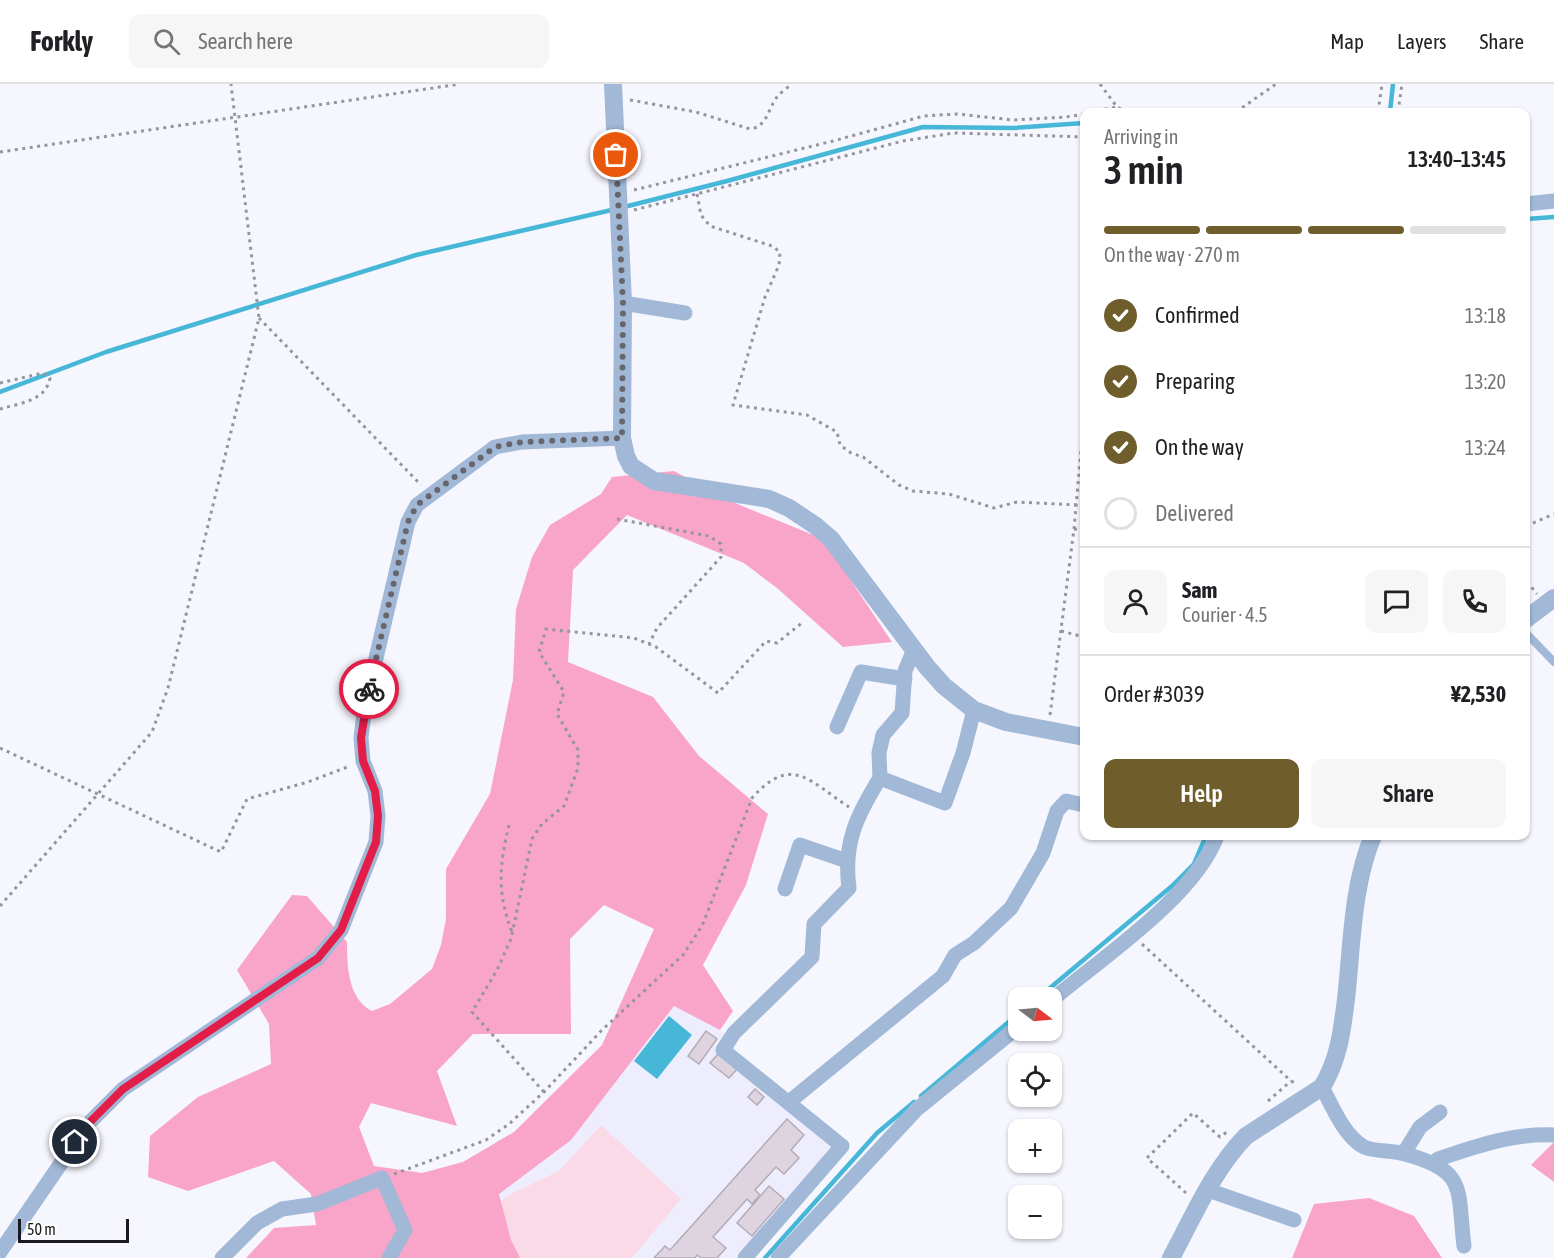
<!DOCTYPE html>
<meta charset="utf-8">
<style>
:root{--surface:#fff;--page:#f6f6f6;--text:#202124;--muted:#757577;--line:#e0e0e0;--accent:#6f5d2b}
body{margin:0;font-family:"Asap Condensed",sans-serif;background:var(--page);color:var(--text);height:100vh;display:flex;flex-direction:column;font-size:22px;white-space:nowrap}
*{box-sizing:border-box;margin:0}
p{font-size:20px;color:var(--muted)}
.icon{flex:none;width:33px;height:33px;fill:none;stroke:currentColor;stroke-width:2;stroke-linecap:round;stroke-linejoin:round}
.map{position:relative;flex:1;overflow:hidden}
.side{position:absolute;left:1080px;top:24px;width:450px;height:732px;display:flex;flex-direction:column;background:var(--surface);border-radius:12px;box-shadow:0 2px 4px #0004}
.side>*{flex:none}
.needle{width:39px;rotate:106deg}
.fabs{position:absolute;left:1008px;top:903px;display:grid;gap:12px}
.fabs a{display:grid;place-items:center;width:54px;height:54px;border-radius:12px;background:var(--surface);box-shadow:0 2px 4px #0004;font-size:30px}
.scale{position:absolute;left:18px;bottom:15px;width:111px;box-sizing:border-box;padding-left:6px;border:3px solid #19191e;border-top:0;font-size:16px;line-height:21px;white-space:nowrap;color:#19191e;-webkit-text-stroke:4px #fff;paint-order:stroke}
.pin{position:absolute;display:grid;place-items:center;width:51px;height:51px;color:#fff;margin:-26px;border:3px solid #fff;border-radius:50%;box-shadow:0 2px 6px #0007}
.courier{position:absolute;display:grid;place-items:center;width:60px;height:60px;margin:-30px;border:4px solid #e11d48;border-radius:50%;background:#fff;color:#222;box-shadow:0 2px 8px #0007}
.overview em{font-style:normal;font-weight:600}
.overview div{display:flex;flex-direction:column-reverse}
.overview{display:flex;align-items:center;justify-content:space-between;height:102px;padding:0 24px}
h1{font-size:39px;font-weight:600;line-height:45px}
.bar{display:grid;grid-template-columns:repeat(4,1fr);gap:9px 6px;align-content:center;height:72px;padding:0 24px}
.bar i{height:8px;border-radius:4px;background:var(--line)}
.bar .current{background:var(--accent)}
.bar p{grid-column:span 4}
.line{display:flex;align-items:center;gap:15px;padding:0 24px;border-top:2px solid var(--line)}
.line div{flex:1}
.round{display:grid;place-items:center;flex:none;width:63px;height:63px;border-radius:12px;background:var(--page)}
ol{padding:0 24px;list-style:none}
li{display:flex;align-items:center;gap:18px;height:66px}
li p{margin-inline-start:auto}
li .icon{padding:6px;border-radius:50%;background:var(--accent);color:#fff;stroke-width:4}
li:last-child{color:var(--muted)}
li i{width:33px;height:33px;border:3px solid var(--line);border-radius:50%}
.button{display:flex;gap:12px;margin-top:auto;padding:12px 24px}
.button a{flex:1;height:69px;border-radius:12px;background:var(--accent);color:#fff;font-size:24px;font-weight:600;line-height:69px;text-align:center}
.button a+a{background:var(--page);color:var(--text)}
header{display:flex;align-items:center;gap:36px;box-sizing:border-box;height:84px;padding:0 30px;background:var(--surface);border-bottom:2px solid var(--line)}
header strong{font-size:28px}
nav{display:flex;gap:33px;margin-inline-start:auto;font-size:21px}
.search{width:420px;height:54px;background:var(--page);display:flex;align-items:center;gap:15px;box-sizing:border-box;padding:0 21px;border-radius:12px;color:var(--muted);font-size:22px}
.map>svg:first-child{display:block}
</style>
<header>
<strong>Forkly</strong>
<div class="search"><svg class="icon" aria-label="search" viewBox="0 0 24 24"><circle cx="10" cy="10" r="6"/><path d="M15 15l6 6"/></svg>Search here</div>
<nav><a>Map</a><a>Layers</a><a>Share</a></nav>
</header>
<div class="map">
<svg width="1554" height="1174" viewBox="0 0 1554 1174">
<rect width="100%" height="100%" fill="#f6f6fe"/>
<path fill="#ededfe" d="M670,902L727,952L717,964L834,1060L832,1068L739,1174H480L443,1135Z"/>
<path fill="#fbdae7" d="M601,1041L681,1115L632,1174H514L490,1129L507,1112L559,1087Z"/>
<g fill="#f9a4c9" fill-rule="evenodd">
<path d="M674,387L730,417L823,455L892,558L843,563L777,504L744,479L627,431L573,486L568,578L653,613L699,672L768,730L746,801L703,881L733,927L720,946L674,922L571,1056L499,1110L511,1156L520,1174H246L274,1144L316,1141L311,1110L274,1077L188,1107L148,1093L150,1052L198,1013L271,980L269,940L237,886L292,811L307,812L347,858C347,882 348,915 372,927L390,920L432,885L441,861L446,835V785L490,710L513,596L516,525L532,473L550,441L601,410L612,393ZM604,821L654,845L602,961L514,1048L463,1078L422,1089L374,1082L359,1043L371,1019L457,1042L437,987L473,950H571L570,855Z"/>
<path d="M1554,1058V1098L1531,1081Z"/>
<path d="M1369,1114L1414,1132L1442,1174H1292L1314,1120Z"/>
</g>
<path fill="#47b7d8" d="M669,932L692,951L657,995L634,977Z"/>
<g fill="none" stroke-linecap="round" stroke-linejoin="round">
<g stroke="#47b7d8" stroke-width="4.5">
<path d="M1390,28L1393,0"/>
<path d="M624,123L727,97L923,43L1014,44L1084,39"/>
<path d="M1526,135L1554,133"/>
<path d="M0,308L106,268L416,171L616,125"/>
<path d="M1038,914L1172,802L1194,780L1206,752"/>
<path d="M921,1012L1018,930"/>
<path d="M765,1174L877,1049L914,1018"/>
</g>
</g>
<g fill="#ded4e0" stroke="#b4abb6" stroke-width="1.5">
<path d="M706,947L717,955L699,980L688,972Z"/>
<path d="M719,969L738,984L729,994L710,979Z"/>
<path d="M755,1005L764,1013L757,1021L748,1013Z"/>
<path d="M787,1035L804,1051L791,1066L799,1074L784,1090L776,1083L755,1106L760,1111L752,1120L747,1115L713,1153L726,1164L717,1174H701L697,1171L695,1174H654L665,1162L670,1166Z"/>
<path d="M769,1102L784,1115L752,1152L737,1139Z"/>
</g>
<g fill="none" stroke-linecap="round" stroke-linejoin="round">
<g stroke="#95959c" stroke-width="3" stroke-dasharray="3 4.5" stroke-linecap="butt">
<path d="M1100,0L1117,23L1127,28"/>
<path d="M630,16L696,28L750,45C767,43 768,25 777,13C781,8 787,4 792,0"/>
<path d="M1090,28L1117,23"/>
<path d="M1236,28L1276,0"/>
<path d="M1378,28L1382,0"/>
<path d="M1398,28L1402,0"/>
<path d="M0,68L460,0"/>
<path d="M634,106L833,57L924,32L957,30L1013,36L1066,33L1084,30"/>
<path d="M697,110L701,131L710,142L772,162L780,168L779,181L765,213L733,321L807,331L837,348L840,361L851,369L863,373L899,401L913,407L949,410L994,424L1017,418L1077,421"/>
<path d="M634,126L903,57L954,49L1084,53"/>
<path d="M259,234L421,401"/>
<path d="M0,299L43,289L50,294C46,317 20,319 0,325"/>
<path d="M617,435L709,452L721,460V473L657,544L649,560"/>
<path d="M1526,442L1554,430"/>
<path d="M1074,445L1084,446"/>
<path d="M1526,493L1529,500"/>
<path d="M1526,499L1529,500L1537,510"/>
<path d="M1061,547L1084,553"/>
<path d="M1050,631L1074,445L1084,332"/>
<path d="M0,664L221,768L247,715L308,698L350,682"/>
<path d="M509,741C499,782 497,809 512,848"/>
<path d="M0,822L152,648L168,604L259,234L231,0"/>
<path d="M1142,860L1291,997L1297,1000"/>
<path d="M544,1008L472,928L497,886L511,855L532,755L542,740L564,722L578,684V666L557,630L564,608L539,568L546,545L634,554L656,563L718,609L766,557L777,559L803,538"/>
<path d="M1268,1017L1291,997"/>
<path d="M394,1090L486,1056L509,1040L544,1008L602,946L683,871L702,842L752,714C792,669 810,698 849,723"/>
<path d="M1186,1109L1147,1074L1193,1029L1220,1053L1227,1048"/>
</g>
<path stroke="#a1b8d6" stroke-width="8" d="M1526,549L1554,578"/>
<g stroke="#a1b8d6" stroke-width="15">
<path d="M1526,120L1554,117"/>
<path d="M623,219L685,229"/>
<path d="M837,643L861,588L905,595"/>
<path d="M880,694L879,669L883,651L902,629L905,587L914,565"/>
<path d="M785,805L800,761L847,777"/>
<path d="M1052,916C1103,873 1194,813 1217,752"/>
<path d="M1322,1003C1332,1022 1344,1052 1364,1063C1375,1068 1393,1066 1405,1070C1468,1087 1457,1105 1464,1162"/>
<path d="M789,1018L943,892L955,871L974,859L1011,824L1043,769L1057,727L1066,717L1084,721"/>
<path d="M1404,1069L1420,1043L1440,1028"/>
<path d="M1433,1079L1438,1075C1477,1062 1513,1049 1554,1051"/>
<path d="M1208,1106L1294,1136"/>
<path d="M0,1168L88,1040L123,1005L318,874L341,846L376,758L378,732L375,707L363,677L361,654L365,621L408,438L417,421L495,363L522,358L622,354"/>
<path d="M222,1174L257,1139L282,1125L317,1120L382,1094L405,1146L389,1174"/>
<path d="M745,1174L842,1062L723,966L734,949L812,873L814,840L849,804C843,759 857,731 880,694L945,719L963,669L974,626"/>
<path d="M778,1174L917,1025L1018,943"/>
</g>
<g stroke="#a1b8d6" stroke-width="18">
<path d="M613,0L623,219L622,354L626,372L631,382L654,397L769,415L789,424L816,442L831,455L927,583L944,602L974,626L1006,638L1084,653"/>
<path d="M1526,535L1554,514"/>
<path d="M1171,1174C1193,1133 1213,1086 1246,1052L1322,1003C1339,975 1342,947 1346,915C1352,862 1352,801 1373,752"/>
</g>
</g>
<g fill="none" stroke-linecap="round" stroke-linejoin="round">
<path stroke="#66666c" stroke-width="6" stroke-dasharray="0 10.8" d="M369,605L408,438L417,421L495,363L522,358L622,354L623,219L616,71"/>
<path stroke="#e11d48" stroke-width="8" d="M75,1058L88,1040L123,1005L318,874L341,846L376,758L378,732L375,707L363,677L361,654L369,605"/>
</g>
</svg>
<div class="fabs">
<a><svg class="needle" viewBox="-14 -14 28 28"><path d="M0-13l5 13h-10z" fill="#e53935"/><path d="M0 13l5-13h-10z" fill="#757577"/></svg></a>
<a><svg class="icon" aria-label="locate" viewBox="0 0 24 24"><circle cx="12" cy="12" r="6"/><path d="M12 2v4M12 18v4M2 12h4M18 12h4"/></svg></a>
<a>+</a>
<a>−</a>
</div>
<div class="scale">50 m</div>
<div class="pin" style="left:616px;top:71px;background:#ea580c"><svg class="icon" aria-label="bag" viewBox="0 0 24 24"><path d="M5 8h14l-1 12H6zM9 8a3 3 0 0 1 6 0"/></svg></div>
<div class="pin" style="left:75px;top:1058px;background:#1f2937"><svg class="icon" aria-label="home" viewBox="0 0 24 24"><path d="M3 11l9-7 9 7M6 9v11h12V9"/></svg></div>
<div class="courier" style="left:369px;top:605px"><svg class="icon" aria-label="bike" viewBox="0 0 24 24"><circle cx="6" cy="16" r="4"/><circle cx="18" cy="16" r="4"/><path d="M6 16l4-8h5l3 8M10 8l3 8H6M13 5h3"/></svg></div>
<section class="side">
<div class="overview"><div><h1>3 min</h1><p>Arriving in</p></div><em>13:40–13:45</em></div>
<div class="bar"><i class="current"></i><i class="current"></i><i class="current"></i><i></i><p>On the way · 270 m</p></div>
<ol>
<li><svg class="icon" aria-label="check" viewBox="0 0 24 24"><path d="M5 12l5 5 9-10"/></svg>Confirmed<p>13:18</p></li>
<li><svg class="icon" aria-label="check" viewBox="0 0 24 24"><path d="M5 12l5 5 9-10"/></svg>Preparing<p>13:20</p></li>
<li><svg class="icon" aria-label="check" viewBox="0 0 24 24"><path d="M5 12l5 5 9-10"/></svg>On the way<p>13:24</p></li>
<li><i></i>Delivered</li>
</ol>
<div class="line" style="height:108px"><a class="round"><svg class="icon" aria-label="person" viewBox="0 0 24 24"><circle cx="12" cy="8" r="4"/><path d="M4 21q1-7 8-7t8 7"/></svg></a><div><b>Sam</b><p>Courier · 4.5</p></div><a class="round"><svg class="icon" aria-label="chat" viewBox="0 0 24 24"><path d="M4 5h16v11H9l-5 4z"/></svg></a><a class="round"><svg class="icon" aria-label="phone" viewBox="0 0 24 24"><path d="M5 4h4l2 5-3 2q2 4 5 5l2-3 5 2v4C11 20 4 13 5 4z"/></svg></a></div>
<div class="line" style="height:78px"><div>Order #3039</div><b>¥2,530</b></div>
<div class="button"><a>Help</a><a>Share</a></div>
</section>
</div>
